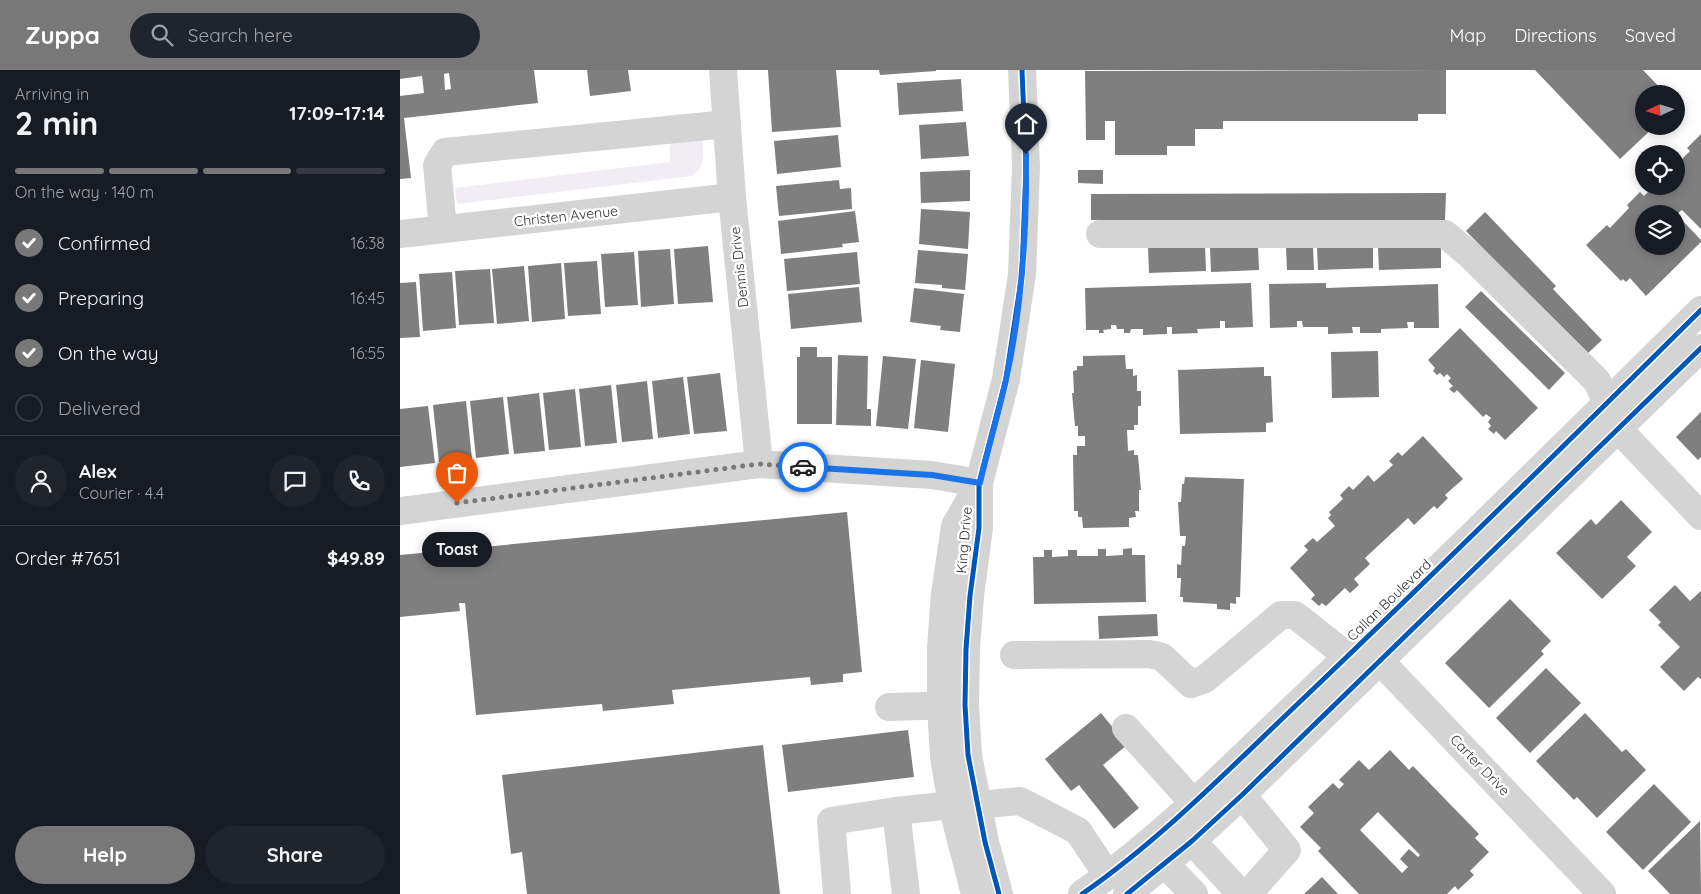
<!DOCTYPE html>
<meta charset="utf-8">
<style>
:root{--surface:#171b24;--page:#20242c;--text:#f1f3f6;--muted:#9ea1a6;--line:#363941;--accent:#787878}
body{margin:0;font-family:Quicksand,sans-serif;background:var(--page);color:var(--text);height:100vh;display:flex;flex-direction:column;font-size:19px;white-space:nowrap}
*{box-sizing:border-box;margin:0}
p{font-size:16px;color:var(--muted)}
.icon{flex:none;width:28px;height:28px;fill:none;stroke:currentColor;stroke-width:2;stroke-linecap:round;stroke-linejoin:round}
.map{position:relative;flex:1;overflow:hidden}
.sheet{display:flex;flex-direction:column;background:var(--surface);width:400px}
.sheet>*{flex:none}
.needle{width:32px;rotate:266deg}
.fabs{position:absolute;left:1235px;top:15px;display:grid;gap:10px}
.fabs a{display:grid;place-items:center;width:50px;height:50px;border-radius:50%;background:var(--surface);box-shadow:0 2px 12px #0003;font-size:25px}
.pin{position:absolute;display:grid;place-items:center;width:42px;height:42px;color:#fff;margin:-51px -21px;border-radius:50% 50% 50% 0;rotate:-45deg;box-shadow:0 0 5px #0007}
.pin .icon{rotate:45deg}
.courier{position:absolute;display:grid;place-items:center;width:50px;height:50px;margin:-25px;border:4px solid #1a73e8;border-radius:50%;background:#fff;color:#222;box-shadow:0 1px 6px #0007}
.bubble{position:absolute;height:35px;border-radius:18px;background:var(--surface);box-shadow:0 2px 12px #0003;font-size:16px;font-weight:800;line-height:35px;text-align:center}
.summary em{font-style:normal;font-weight:800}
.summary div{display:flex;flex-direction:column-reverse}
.summary{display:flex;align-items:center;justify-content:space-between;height:85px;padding:0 15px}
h1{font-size:32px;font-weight:800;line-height:38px}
.bar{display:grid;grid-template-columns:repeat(4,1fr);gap:8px 5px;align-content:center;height:60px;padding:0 15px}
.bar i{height:6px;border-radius:4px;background:var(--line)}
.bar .active{background:var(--accent)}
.bar p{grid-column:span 4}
.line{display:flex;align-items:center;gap:12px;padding:0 15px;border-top:1px solid var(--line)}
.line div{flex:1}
.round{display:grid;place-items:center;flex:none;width:52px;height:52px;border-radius:26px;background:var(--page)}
ol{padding:0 15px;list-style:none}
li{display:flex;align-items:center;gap:15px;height:55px}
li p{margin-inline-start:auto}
li .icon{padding:5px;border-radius:50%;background:var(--accent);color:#fff;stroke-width:4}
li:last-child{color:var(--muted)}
li i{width:28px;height:28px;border:2px solid var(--line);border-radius:50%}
.button{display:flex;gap:10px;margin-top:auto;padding:10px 15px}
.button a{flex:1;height:58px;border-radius:30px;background:var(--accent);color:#fff;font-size:20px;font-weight:800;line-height:58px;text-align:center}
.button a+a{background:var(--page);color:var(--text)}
header{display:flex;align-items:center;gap:30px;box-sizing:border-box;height:70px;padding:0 25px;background:var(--accent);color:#fff}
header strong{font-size:24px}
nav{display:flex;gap:28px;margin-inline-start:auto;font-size:18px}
.search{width:350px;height:45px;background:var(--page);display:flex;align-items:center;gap:12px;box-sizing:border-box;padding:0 18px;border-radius:28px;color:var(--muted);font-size:19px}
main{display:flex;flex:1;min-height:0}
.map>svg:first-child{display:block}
</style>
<header>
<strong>Zuppa</strong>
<div class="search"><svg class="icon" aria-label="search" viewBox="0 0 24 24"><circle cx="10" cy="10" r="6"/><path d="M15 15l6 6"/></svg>Search here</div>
<nav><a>Map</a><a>Directions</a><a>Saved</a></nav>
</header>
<main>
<section class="sheet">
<div class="summary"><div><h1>2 min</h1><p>Arriving in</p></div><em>17:09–17:14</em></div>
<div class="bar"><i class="active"></i><i class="active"></i><i class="active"></i><i></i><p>On the way · 140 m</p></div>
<ol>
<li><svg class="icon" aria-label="check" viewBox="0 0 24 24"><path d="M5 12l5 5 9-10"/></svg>Confirmed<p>16:38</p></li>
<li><svg class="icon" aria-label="check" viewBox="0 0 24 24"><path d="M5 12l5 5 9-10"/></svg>Preparing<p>16:45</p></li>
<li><svg class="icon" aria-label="check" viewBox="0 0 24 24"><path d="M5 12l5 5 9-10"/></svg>On the way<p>16:55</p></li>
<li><i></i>Delivered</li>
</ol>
<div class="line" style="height:90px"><a class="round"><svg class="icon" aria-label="person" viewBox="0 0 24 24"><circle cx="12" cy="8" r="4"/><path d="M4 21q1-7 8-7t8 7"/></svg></a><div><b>Alex</b><p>Courier · 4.4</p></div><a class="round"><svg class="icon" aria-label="chat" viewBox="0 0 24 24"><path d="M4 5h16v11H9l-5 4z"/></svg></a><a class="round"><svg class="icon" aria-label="phone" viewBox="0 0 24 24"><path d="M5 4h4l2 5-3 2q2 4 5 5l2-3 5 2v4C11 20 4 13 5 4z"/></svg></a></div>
<div class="line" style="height:65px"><div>Order #7651</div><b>$49.89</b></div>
<div class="button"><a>Help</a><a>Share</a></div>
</section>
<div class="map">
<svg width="1301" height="824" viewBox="0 0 1301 824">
<rect width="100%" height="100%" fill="#fff"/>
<path fill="#f2edf5" d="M302,67C303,82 307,96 292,106L57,134L55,118L270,92V72Z"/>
<g fill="#7f7f7f" fill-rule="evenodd">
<path d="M0,0H134L138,33L4,48L11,108L0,109V26L24,23L22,6L0,9ZM49,3L51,19L45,20L44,4Z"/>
<path d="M187,0H228L231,21L190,26Z"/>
<path d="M368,0H436L441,57L372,62Z"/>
<path d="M479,0H536V1L480,5Z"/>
<path d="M1046,0V44H1018V51H823V59H795V76H767V85H715V51H705V70H686L685,1Z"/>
<path d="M1135,0H1243L1266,24H1244V56H1255L1220,89Z"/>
<path d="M561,9L563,41L499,45L497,13Z"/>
<path d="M566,52L569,86L521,89L519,55Z"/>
<path d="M1301,64V159L1282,140L1277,144H1244V176H1276V144L1301,170V172L1246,226L1230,208L1226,212L1223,209L1221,211L1186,175L1207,155L1210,158L1229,138L1227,135L1240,122L1244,126L1254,116H1276V95L1290,81L1287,78Z"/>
<path d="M438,65L441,97L377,104L374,71Z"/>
<path d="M570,100V131L521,133L520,102Z"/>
<path d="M678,100H703V114L678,113Z"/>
<path d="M439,110L440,119L451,118L452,139L379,146L376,116Z"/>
<path d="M1046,123L1045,150H691V124Z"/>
<path d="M521,139L570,142L568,179L519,174Z"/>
<path d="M455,141L459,172L442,174L443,177L381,184L378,151Z"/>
<path d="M1085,142L1156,216L1153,219L1202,270L1187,284L1066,161Z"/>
<path d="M805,175L806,201L749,203L748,177Z"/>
<path d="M973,175V198L918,200L917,177Z"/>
<path d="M1041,175V198L979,200L978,177Z"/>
<path d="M308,176L313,232L278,234L274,179Z"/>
<path d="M858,176L859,200L811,202L810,177Z"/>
<path d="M913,176L914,200H887L886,177Z"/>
<path d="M270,179L274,234L241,237L238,181Z"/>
<path d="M518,180L568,184L565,220L542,218V215L515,213Z"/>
<path d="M234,182L238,235L205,237L201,184Z"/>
<path d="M457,182L460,214L387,221L384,189Z"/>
<path d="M197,191L201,244L168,246L164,193Z"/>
<path d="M161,193L165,249L132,252L128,196Z"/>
<path d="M124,196L129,251L97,254L92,199Z"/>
<path d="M90,199L94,253L59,255L55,201Z"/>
<path d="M52,202L56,258L23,261L19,204Z"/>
<path d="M16,212L20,267L0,268V213Z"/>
<path d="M851,213L853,257L825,258V251H820V258L797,259L798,263L772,264V257H767V264L743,265V259H731L730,263H724V259H717L716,255H711V259L703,260L704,263H699V260H686L685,218Z"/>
<path d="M926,213V218L1038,214L1039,258H1014V252H1007L1008,258L981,259V263H960V257H952L953,263L928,264V257H903L902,251H897V257L870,258L869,214Z"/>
<path d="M459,217L462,252L391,259L388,224Z"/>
<path d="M514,218L564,224L560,262L540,260L541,256L510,252Z"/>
<path d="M1081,221L1165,303L1149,320L1065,237Z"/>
<path d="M1060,258L1138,338L1105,370L1096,361L1094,364L1088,359L1091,356L1088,352L1091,348L1086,344L1083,347L1057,320L1054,323L1049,319L1053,316L1048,311L1051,308L1047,304L1044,307L1040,303L1037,305L1033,301L1035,298L1028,290Z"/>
<path d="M400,277H417V287H432V354H397V287H400Z"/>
<path d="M978,281L979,327L932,328L931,282Z"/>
<path d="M438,285L468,286L467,339H471V356L436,355Z"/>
<path d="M725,285L726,299H733V306L737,305V321H741V336H738V355H734V360H727L728,381L734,380V385H738L741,420H739V441H735L736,447L729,448V457L683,458L682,447H678V441H674L673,385H677V376H685V366H678V356H675L672,323H674L673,301L677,300V296H683V286Z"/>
<path d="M483,286L516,289L508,359L476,356Z"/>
<path d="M521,290L555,294L548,362L514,358Z"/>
<path d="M864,297V306H871L873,352L866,353V362L780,364L778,300Z"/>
<path d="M320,303L327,361L294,364L287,307Z"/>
<path d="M283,307L290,364L258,368L252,311Z"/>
<path d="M247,311L253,369L222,372L216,315Z"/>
<path d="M211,315L217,373L185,376L179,319Z"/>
<path d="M175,319L181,377L149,380L143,323Z"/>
<path d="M139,323L145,381L114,384L107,327Z"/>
<path d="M103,327L109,384L76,388L70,331Z"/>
<path d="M66,331L72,389L39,392L33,335Z"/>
<path d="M28,336L35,393L0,397V339Z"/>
<path d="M1301,342V387L1298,390L1276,367Z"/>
<path d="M1023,366L1063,409L1045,425L1048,428L1037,439L1034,436L1014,455L1008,448L965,488L970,494L954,509L959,515L950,523L945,518L926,536L922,533L919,536L911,529L915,525L890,498L908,480L904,476L913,468L917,472L935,456L928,448L931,445L929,442L943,429L940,425L949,416L953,420L968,405L974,412L993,395L989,391L998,382L1002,386Z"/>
<path d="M785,407L844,409L840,527H836V534L830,533V540L817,539V534L783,532V527H780L781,508H777V494L781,495L782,476H785L786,466H780L778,432H781L782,414H784Z"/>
<path d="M1221,430L1252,462L1227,487L1236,496L1202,529L1156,483L1191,449L1196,455Z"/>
<path d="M447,442L462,602L443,604V612L411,615L410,607L272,620L274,634L203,641L202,634L76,645L65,533H59L60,541L0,547V485Z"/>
<path d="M732,478V485H745L746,532L634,534L633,487H644V480H652V487L668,486V480H677V486H698V479H706V486L723,485V479Z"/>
<path d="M1275,515L1290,531L1301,521V609L1298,607L1284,621L1260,597L1280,577L1258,555L1261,552L1249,540Z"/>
<path d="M1110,529L1151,571L1141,581L1144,584L1089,638L1045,593Z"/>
<path d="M757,544L758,566L699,569L698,546Z"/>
<path d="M1146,598L1181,633L1130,683L1096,648Z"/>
<path d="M701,643L727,675L703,695L739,738L714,759L679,715L671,721L645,689Z"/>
<path d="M1185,643L1222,682L1226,679L1246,700L1197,748L1177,727L1174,730L1136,691Z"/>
<path d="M508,660L514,707L388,722L382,675Z"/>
<path d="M363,675L380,824H127L122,782L111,784L102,705Z"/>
<path d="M990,680L1009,700L1013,696L1079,764L1075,768L1089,782L1070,801L1074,805L1058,820L1055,816L1047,824H959L918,781L921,778L900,757L914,743L908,737L933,713L939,719L944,714L939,710L959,690L969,700ZM978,742L1020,785L1018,787L1009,779L1000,789L1008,797L1002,803L960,760Z"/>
<path d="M1254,714L1291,752L1243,800L1206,762Z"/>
<path d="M1300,751L1301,824H1270L1248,801Z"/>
<path d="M922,807L938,824H904Z"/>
</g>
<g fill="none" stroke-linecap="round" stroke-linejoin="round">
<g stroke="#d4d4d4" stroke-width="28">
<path d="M323,0L332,127L359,394"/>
<path d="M43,159L37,95L45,82L327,54"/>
<path d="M0,164L332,127"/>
<path d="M700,164H1045L1070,185L1197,311L1219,360L1301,446"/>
<path d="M0,441L359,394L532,405L579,413"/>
<path d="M614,585L749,584L762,587L791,614L805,609L881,545H895L947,586L980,591L1202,824"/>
<path d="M489,637L559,635"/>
<path d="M726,658L793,732"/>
<path d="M842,725L887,780L848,824"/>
<path d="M577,735L620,731L678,761L708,806"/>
<path d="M496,741L552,735"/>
<path d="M792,771L841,824"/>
<path d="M765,794L794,824"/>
<path d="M437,824L431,751L496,741L506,824"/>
<path d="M575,824L553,739L544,688L541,636V578L545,524L555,456L579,414"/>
<path d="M599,824L585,772L568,685L565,635L566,579L570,526L579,458V413L606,309L622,204L626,97L622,0"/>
<path d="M682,824C763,768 834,694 906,626C1039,499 1170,370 1301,240"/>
<path d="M727,824L792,771L842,725L1301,278"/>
</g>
<g stroke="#fff" stroke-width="8">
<g id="cycleway">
<path d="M599,824L585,772L568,685L565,635L566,579L570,526L579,458V413L606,309L622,204L626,97L622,0"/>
<path d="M682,824C763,768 834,694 906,626C1039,499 1170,370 1301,240"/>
<path d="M727,824L792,771L842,725L1301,278"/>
</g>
</g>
<use href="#cycleway" stroke="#0057b8" stroke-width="5"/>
</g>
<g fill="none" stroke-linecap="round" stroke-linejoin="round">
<path stroke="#787878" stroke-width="5" stroke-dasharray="0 9" d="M57,433L359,394L403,397"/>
<path stroke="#1a73e8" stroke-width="6" d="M403,397L532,405L580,413C588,379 598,345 606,310C622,236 627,159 626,84"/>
</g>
<g text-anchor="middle" stroke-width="5" stroke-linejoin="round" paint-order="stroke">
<g font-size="14" fill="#303030" stroke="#fff">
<text transform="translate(166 146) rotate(-6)" y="5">Christen Avenue</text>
<text transform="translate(339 197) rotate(-96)" y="5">Dennis Drive</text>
<text transform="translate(564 470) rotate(-85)" y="5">King Drive</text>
<text transform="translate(989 530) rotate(-44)" y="5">Callan Boulevard</text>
<text transform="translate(1080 695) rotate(46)" y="5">Carter Drive</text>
</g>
</g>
</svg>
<div class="fabs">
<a><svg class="needle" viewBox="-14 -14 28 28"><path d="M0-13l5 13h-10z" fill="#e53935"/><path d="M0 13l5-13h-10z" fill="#9ea1a6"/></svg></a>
<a><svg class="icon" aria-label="locate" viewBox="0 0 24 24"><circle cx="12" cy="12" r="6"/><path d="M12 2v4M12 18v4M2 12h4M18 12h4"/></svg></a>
<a><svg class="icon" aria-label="layers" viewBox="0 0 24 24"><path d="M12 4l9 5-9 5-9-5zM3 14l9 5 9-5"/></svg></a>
</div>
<div class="pin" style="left:57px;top:433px;background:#ea580c"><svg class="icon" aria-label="bag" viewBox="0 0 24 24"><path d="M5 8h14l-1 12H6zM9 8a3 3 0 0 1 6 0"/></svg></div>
<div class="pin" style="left:626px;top:84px;background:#1f2937"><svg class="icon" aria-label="home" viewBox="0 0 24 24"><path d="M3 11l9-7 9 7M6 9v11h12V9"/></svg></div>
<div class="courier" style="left:403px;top:397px"><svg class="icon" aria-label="car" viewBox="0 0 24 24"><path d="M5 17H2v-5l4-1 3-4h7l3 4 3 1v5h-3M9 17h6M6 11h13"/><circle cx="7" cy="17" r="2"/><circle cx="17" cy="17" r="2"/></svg></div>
<div class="bubble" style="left:22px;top:462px;width:70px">Toast</div>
</div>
</main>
